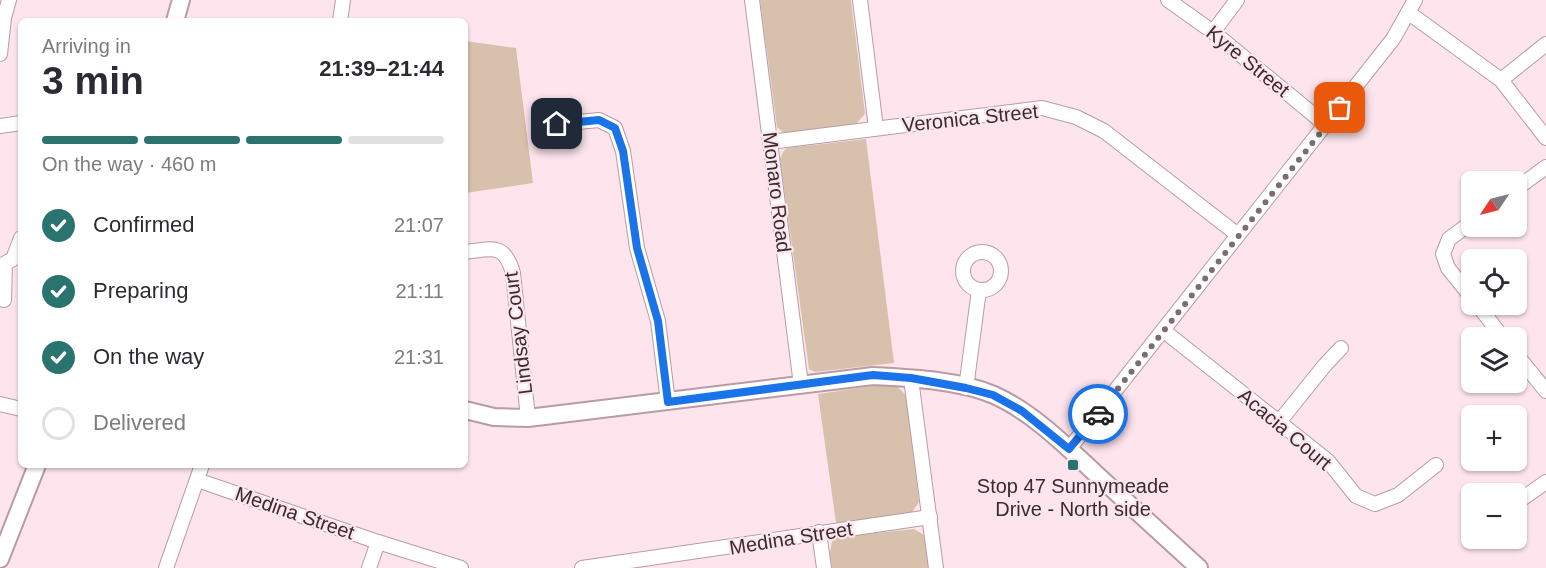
<!DOCTYPE html>
<meta charset="utf-8">
<style>
:root{--surface:#fff;--page:#f7f7f7;--text:#2b2b33;--muted:#7c7c81;--line:#e1e1e2;--accent:#2a746f}
body{margin:0;font-family:Arial,sans-serif;background:var(--page);color:var(--text);height:100vh;display:flex;flex-direction:column;font-size:22px;white-space:nowrap}
*{box-sizing:border-box;margin:0}
p{font-size:20px;color:var(--muted)}
.icon{flex:none;width:33px;height:33px;fill:none;stroke:currentColor;stroke-width:2;stroke-linecap:round;stroke-linejoin:round}
.map{position:relative;flex:1;overflow:hidden}
.sheet{position:absolute;left:18px;top:18px;width:450px;height:450px;display:flex;flex-direction:column;background:var(--surface);border-radius:9px;box-shadow:0 2px 4px #0004}
.sheet>*{flex:none}
.needle{width:39px;rotate:235deg}
.buttons{position:absolute;left:1461px;top:171px;display:grid;gap:12px}
.buttons a{display:grid;place-items:center;width:66px;height:66px;border-radius:9px;background:var(--surface);box-shadow:0 2px 4px #0004;font-size:30px}
.pin{position:absolute;display:grid;place-items:center;width:51px;height:51px;color:#fff;margin:-26px;border-radius:12px;box-shadow:0 3px 9px #0006}
.courier{position:absolute;display:grid;place-items:center;width:60px;height:60px;margin:-30px;border:4px solid #1a73e8;border-radius:50%;background:#fff;color:#222;box-shadow:0 2px 8px #0007}
.head em{font-style:normal;font-weight:600}
.head div{display:flex;flex-direction:column-reverse}
.head{display:flex;align-items:center;justify-content:space-between;height:102px;padding:0 24px}
h1{font-size:39px;font-weight:600;line-height:45px}
.bar{display:grid;grid-template-columns:repeat(4,1fr);gap:9px 6px;align-content:center;height:72px;padding:0 24px}
.bar i{height:8px;border-radius:4px;background:var(--line)}
.bar .selected{background:var(--accent)}
.bar p{grid-column:span 4}
ol{padding:0 24px;list-style:none}
li{display:flex;align-items:center;gap:18px;height:66px}
li p{margin-inline-start:auto}
li .icon{padding:6px;border-radius:50%;background:var(--accent);color:#fff;stroke-width:4}
li:last-child{color:var(--muted)}
li i{width:33px;height:33px;border:3px solid var(--line);border-radius:50%}
.map>svg:first-child{display:block}
</style>
<div class="map">
<svg width="1546" height="568" viewBox="0 0 1546 568">
<rect width="100%" height="100%" fill="#fee5ed"/>
<g fill="#d7c0ac">
<path d="M760,0H851L865,114L856,124L784,133L777,127Z"/>
<path d="M465,41L516,48L533,183L465,193Z"/>
<path d="M866,139L894,363L815,372L809,369L780,159L783,152L787,148Z"/>
<path d="M893,383L906,395L919,502L910,515L836,523L818,394Z"/>
<path d="M914,529L924,535L929,568H832L830,553L832,541L838,537Z"/>
</g>
<g fill="none" stroke-linecap="round" stroke-linejoin="round">
<g stroke="#b89ba4" stroke-width="16">
<g id="minor">
<path d="M752,0L801,385"/>
<path d="M860,0L876,128"/>
<path d="M1168,0L1213,32L1326,125"/>
<path d="M1409,13L1501,80L1546,138"/>
<path d="M340,21L343,0"/>
<path d="M1213,32L1237,0"/>
<path d="M0,54L4,18L9,0"/>
<path d="M1501,80L1546,44"/>
<path d="M557,124L599,120L615,128L623,151L637,248L658,321L668,402"/>
<path d="M0,126L21,123"/>
<path d="M770,142L1042,108L1076,117L1104,131L1238,235"/>
<path d="M1516,189L1546,167"/>
<path d="M1472,222L1449,239L1443,254L1448,268L1472,298"/>
<path d="M465,252C492,249 504,242 513,273L528,418"/>
<circle cx="982" cy="271" r="19"/>
<path d="M0,266L13,259L21,238"/>
<path d="M4,300L5,264"/>
<path d="M1477,304L1503,338"/>
<path d="M1164,331L1328,461L1356,496L1375,504L1398,495L1436,465"/>
<path d="M1516,354L1546,391"/>
<path d="M911,379L936,568"/>
<path d="M966,388L979,290"/>
<path d="M0,404L21,409"/>
<path d="M1279,422L1325,365L1341,348"/>
<path d="M1069,449L1393,39L1415,0"/>
<path d="M197,480L378,542L461,568"/>
<path d="M1516,503L1546,482"/>
<path d="M819,532L824,568"/>
<path d="M166,568L202,465"/>
<path d="M369,568L378,542"/>
<path d="M582,568L930,517"/>
</g>
</g>
<g stroke="#b89ba4" stroke-width="20">
<g id="tertiary">
<path d="M175,21L181,0"/>
<path d="M465,410L494,417L528,418L873,376C910,378 959,380 994,395C1032,412 1065,445 1095,473C1129,504 1164,536 1199,568"/>
<path d="M0,559L37,465"/>
</g>
</g>
<use href="#minor" stroke="#fff" stroke-width="14"/>
<use href="#tertiary" stroke="#fff" stroke-width="16"/>
</g>
<g fill="none" stroke-linecap="round" stroke-linejoin="round">
<path stroke="#7d6d72" stroke-width="6" stroke-dasharray="0 10.8" d="M1098,414L1340,108"/>
<path stroke="#1a73e8" stroke-width="8" d="M557,124L599,120L615,128L623,151L637,248L658,321L668,402L873,375L911,378L966,388L993,395L1022,411L1069,449L1098,414"/>
</g>
<rect fill="#2a746f" stroke="#fee5ed" stroke-width="2" x="1067" y="459" width="12" height="12" rx="3"/>
<g text-anchor="middle" stroke-width="4.5" stroke-linejoin="round" paint-order="stroke">
<g font-size="20" fill="#382c30" stroke="#fee5ed">
<text transform="translate(1248 61) rotate(39)" y="7">Kyre Street</text>
<text transform="translate(970 118) rotate(-6)" y="7">Veronica Street</text>
<text transform="translate(777 192) rotate(83)" y="7">Monaro Road</text>
<text transform="translate(518 333) rotate(-97)" y="7">Lindsay Court</text>
<text transform="translate(1285 429) rotate(40)" y="7">Acacia Court</text>
<text transform="translate(295 513) rotate(19)" y="7">Medina Street</text>
<text transform="translate(791 538) rotate(-9)" y="7">Medina Street</text>
</g>
<g font-size="20" fill="#382c30" stroke="#fee5ed">
<text x="1073" y="493">Stop 47 Sunnymeade<tspan x="1073" dy="23">Drive - North side</tspan></text>
</g>
</g>
</svg>
<div class="buttons">
<a><svg class="needle" viewBox="-14 -14 28 28"><path d="M0-13l5 13h-10z" fill="#e53935"/><path d="M0 13l5-13h-10z" fill="#7c7c81"/></svg></a>
<a><svg class="icon" aria-label="locate" viewBox="0 0 24 24"><circle cx="12" cy="12" r="6"/><path d="M12 2v4M12 18v4M2 12h4M18 12h4"/></svg></a>
<a><svg class="icon" aria-label="layers" viewBox="0 0 24 24"><path d="M12 4l9 5-9 5-9-5zM3 14l9 5 9-5"/></svg></a>
<a>+</a>
<a>−</a>
</div>
<div class="pin" style="left:1340px;top:108px;background:#ea580c"><svg class="icon" aria-label="bag" viewBox="0 0 24 24"><path d="M5 8h14l-1 12H6zM9 8a3 3 0 0 1 6 0"/></svg></div>
<div class="pin" style="left:557px;top:124px;background:#1f2937"><svg class="icon" aria-label="home" viewBox="0 0 24 24"><path d="M3 11l9-7 9 7M6 9v11h12V9"/></svg></div>
<div class="courier" style="left:1098px;top:414px"><svg class="icon" aria-label="car" viewBox="0 0 24 24"><path d="M5 17H2v-5l4-1 3-4h7l3 4 3 1v5h-3M9 17h6M6 11h13"/><circle cx="7" cy="17" r="2"/><circle cx="17" cy="17" r="2"/></svg></div>
<section class="sheet">
<div class="head"><div><h1>3 min</h1><p>Arriving in</p></div><em>21:39–21:44</em></div>
<div class="bar"><i class="selected"></i><i class="selected"></i><i class="selected"></i><i></i><p>On the way · 460 m</p></div>
<ol>
<li><svg class="icon" aria-label="check" viewBox="0 0 24 24"><path d="M5 12l5 5 9-10"/></svg>Confirmed<p>21:07</p></li>
<li><svg class="icon" aria-label="check" viewBox="0 0 24 24"><path d="M5 12l5 5 9-10"/></svg>Preparing<p>21:11</p></li>
<li><svg class="icon" aria-label="check" viewBox="0 0 24 24"><path d="M5 12l5 5 9-10"/></svg>On the way<p>21:31</p></li>
<li><i></i>Delivered</li>
</ol>
</section>
</div>
